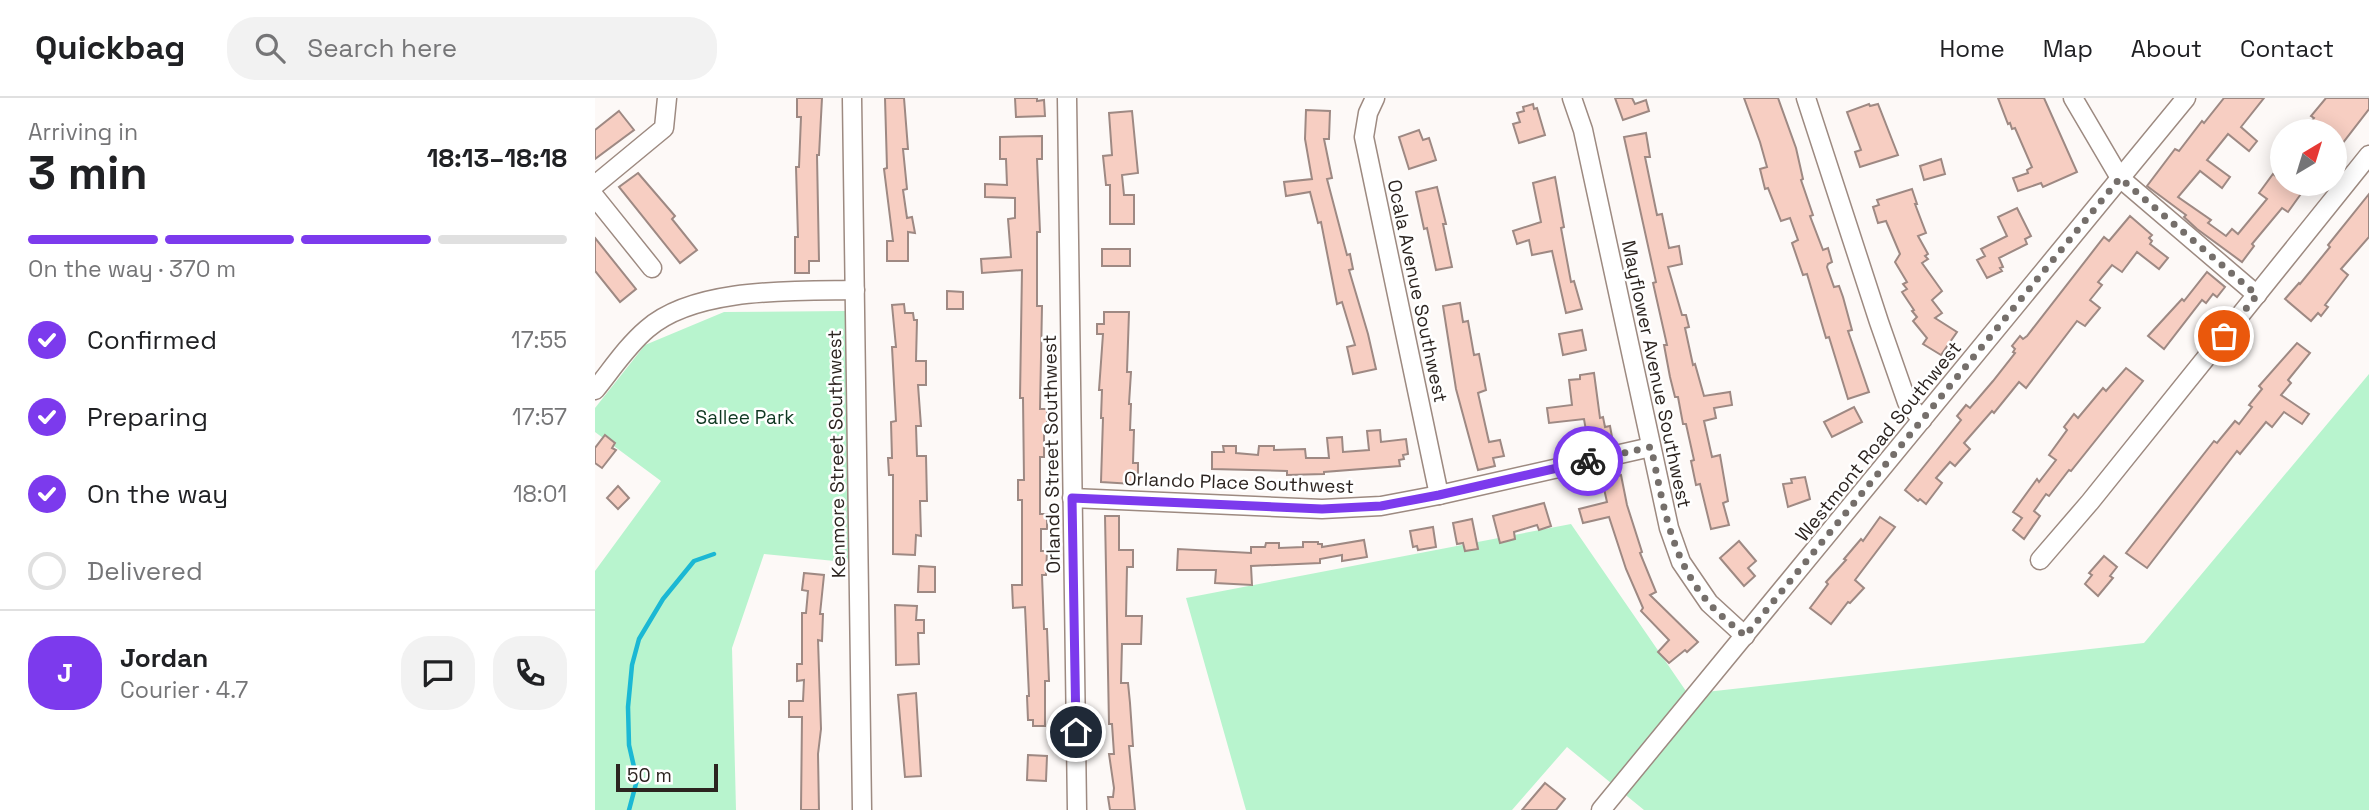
<!DOCTYPE html>
<meta charset="utf-8">
<style>
:root{--surface:#fff;--page:#f2f2f2;--text:#202124;--muted:#757577;--line:#e0e0e0;--accent:#7c3aed}
body{margin:0;font-family:"Space Grotesk",sans-serif;background:var(--page);color:var(--text);height:100vh;display:flex;flex-direction:column;font-size:26px;white-space:nowrap}
*{box-sizing:border-box;margin:0}
p{font-size:23px;color:var(--muted)}
.icon{flex:none;width:38px;height:38px;fill:none;stroke:currentColor;stroke-width:2;stroke-linecap:round;stroke-linejoin:round}
.map{position:relative;flex:1;overflow:hidden}
.details{display:flex;flex-direction:column;background:var(--surface);width:595px}
.details>*{flex:none}
.needle{width:46px;rotate:38deg}
.buttons{position:absolute;left:1675px;top:21px;display:grid;gap:14px}
.buttons a{display:grid;place-items:center;width:77px;height:77px;border-radius:50%;background:var(--surface);box-shadow:0 4px 18px #0003;font-size:35px}
.scale{position:absolute;left:21px;bottom:18px;width:102px;box-sizing:border-box;padding-left:7px;border:4px solid #2c2420;border-top:0;font-size:19px;line-height:24px;white-space:nowrap;color:#2c2420;-webkit-text-stroke:5px #fff;paint-order:stroke}
.pin{position:absolute;display:grid;place-items:center;width:60px;height:60px;color:#fff;margin:-30px;border:4px solid #fff;border-radius:50%;box-shadow:0 2px 7px #0007}
.courier{position:absolute;display:grid;place-items:center;width:70px;height:70px;margin:-35px;border:5px solid #7c3aed;border-radius:50%;background:#fff;color:#222;box-shadow:0 2px 9px #0007}
.headline em{font-style:normal;font-weight:600}
.headline div{display:flex;flex-direction:column-reverse}
.headline{display:flex;align-items:center;justify-content:space-between;height:119px;padding:0 28px}
h1{font-size:46px;font-weight:600;line-height:52px}
.bar{display:grid;grid-template-columns:repeat(4,1fr);gap:10px 7px;align-content:center;height:84px;padding:0 28px}
.bar i{height:9px;border-radius:5px;background:var(--line)}
.bar .active{background:var(--accent)}
.bar p{grid-column:span 4}
.line{display:flex;align-items:center;gap:18px;padding:0 28px;border-top:2px solid var(--line)}
.line div{flex:1}
.round{display:grid;place-items:center;flex:none;width:74px;height:74px;border-radius:28px;background:var(--page)}
ol{padding:0 28px;list-style:none}
li{display:flex;align-items:center;gap:21px;height:77px}
li p{margin-inline-start:auto}
li .icon{padding:7px;border-radius:50%;background:var(--accent);color:#fff;stroke-width:4}
li:last-child{color:var(--muted)}
li i{width:38px;height:38px;border:4px solid var(--line);border-radius:50%}
header{display:flex;align-items:center;gap:42px;box-sizing:border-box;height:98px;padding:0 35px;background:var(--surface);border-bottom:2px solid var(--line)}
header strong{font-size:33px}
nav{display:flex;gap:38px;margin-inline-start:auto;font-size:24px}
.search{width:490px;height:63px;background:var(--page);display:flex;align-items:center;gap:18px;box-sizing:border-box;padding:0 24px;border-radius:28px;color:var(--muted);font-size:26px}
main{display:flex;flex:1;min-height:0}
.map>svg:first-child{display:block}
</style>
<header>
<strong>Quickbag</strong>
<div class="search"><svg class="icon" aria-label="search" viewBox="0 0 24 24"><circle cx="10" cy="10" r="6"/><path d="M15 15l6 6"/></svg>Search here</div>
<nav><a>Home</a><a>Map</a><a>About</a><a>Contact</a></nav>
</header>
<main>
<section class="details">
<div class="headline"><div><h1>3 min</h1><p>Arriving in</p></div><em>18:13–18:18</em></div>
<div class="bar"><i class="active"></i><i class="active"></i><i class="active"></i><i></i><p>On the way · 370 m</p></div>
<ol>
<li><svg class="icon" aria-label="check" viewBox="0 0 24 24"><path d="M5 12l5 5 9-10"/></svg>Confirmed<p>17:55</p></li>
<li><svg class="icon" aria-label="check" viewBox="0 0 24 24"><path d="M5 12l5 5 9-10"/></svg>Preparing<p>17:57</p></li>
<li><svg class="icon" aria-label="check" viewBox="0 0 24 24"><path d="M5 12l5 5 9-10"/></svg>On the way<p>18:01</p></li>
<li><i></i>Delivered</li>
</ol>
<div class="line" style="height:126px"><b class="round" style="background:var(--accent);color:#fff">J</b><div><b>Jordan</b><p>Courier · 4.7</p></div><a class="round"><svg class="icon" aria-label="chat" viewBox="0 0 24 24"><path d="M4 5h16v11H9l-5 4z"/></svg></a><a class="round"><svg class="icon" aria-label="phone" viewBox="0 0 24 24"><path d="M5 4h4l2 5-3 2q2 4 5 5l2-3 5 2v4C11 20 4 13 5 4z"/></svg></a></div>
</section>
<div class="map">
<svg width="1774" height="712" viewBox="0 0 1774 712">
<rect width="100%" height="100%" fill="#fdf9f7"/>
<g fill="#b8f4ce">
<path d="M253,213L260,465L169,456L137,550L141,712H0V473L66,383L0,334V310L50,247L129,214Z"/>
<path d="M1774,276V712H1049L972,649L917,712H651L591,500L976,426L1093,596L1549,545Z"/>
</g>
<g fill="none" stroke-linecap="round" stroke-linejoin="round">
<path stroke="#1bb8d4" stroke-width="4.5" d="M34,712L42,682L34,647L33,609L37,567L44,541L68,501L99,463L119,456"/>
</g>
<g fill="#f7cec2" stroke="#9e8983" stroke-width="2">
<path d="M202,0H227L224,57H222L224,163H214V175H200V139H203L201,69H204L206,19H202Z"/>
<path d="M290,0H309L313,51H308L312,91L308,92L312,120L317,119L320,135L313,134V163H292V143H298L289,71L292,70Z"/>
<path d="M420,0H442V3L449,2L450,18L421,19Z"/>
<path d="M1020,0H1037L1040,6L1051,2L1054,13L1028,22Z"/>
<path d="M1149,0H1183L1201,50L1208,81L1206,82L1218,117L1215,118L1228,152L1233,150L1237,164L1233,166L1232,169L1239,189L1244,188L1248,199L1257,232L1253,233L1274,294L1253,301L1234,239L1231,240L1212,176L1208,177L1197,145L1203,142L1195,120L1186,123L1173,90L1170,91L1165,71L1172,69L1165,44Z"/>
<path d="M1403,0H1449L1482,74L1448,89L1446,85L1423,93L1418,80L1433,75L1432,72L1437,69L1420,30L1417,31L1415,25L1413,26Z"/>
<path d="M1629,0H1669L1646,29L1662,43L1654,53L1633,36L1612,62L1635,79L1627,90L1605,73L1583,99L1616,122L1613,125L1631,138L1637,131L1643,136L1672,101L1664,95L1678,76L1687,83V86H1713L1693,114L1687,110L1657,146L1659,148L1647,164L1602,131L1589,119L1591,117L1552,88L1580,51L1584,53L1607,23L1609,25Z"/>
<path d="M1731,0H1774V11L1740,55V33H1709L1719,20L1716,18Z"/>
<path d="M938,6L939,11L942,10L950,37L924,45L918,26L925,24L922,15L929,13L928,9Z"/>
<path d="M1274,6L1275,8L1283,6L1303,57L1265,69L1260,54L1266,52L1252,14Z"/>
<path d="M711,12L735,13L734,41H729L737,80L732,81L752,157L755,156L758,171L754,172L773,236L781,271L758,276L752,249L760,247L747,204L742,206L726,124L723,125L715,94L691,98L689,84L717,81L710,41Z"/>
<path d="M24,13L39,32L0,61V32Z"/>
<path d="M537,13L543,75L527,77L529,97H539V126H515V87H511L508,58L517,57L514,15Z"/>
<path d="M824,32L828,42L834,40L841,62L814,71L804,39Z"/>
<path d="M1051,35L1055,59H1050L1062,117L1067,116L1074,150L1084,148L1087,166L1073,169L1087,217H1091L1094,229L1090,230L1098,267L1100,266L1109,298L1135,294L1137,307L1119,310L1121,320L1109,323L1117,359L1125,357L1133,403L1128,405L1134,427L1116,431L1105,386L1101,387L1096,363L1099,362L1091,326H1088L1083,299H1080L1075,279L1069,247H1072L1058,185L1061,184L1029,39Z"/>
<path d="M447,38V61H442L445,134H442V208H447L445,311H452V334H449V359H445V416H452V431H446V453H452L451,477H447L449,531H452L454,583H450V628H438V622H433L432,598H434L430,509L418,510L417,487H427V402H423V382H429L428,300H425L427,172L387,175L386,161L416,159L413,121L420,120V100L390,99V86L412,87L411,61H405V39Z"/>
<path d="M1346,61L1350,76L1329,82L1325,68Z"/>
<path d="M43,75L80,118L77,121L102,152L85,165L24,89Z"/>
<path d="M960,79L969,129L966,130L976,184L979,183L987,211L971,215L957,153L937,157L934,142L922,146L918,133L946,124L938,85Z"/>
<path d="M842,89L851,126H848L857,169L841,172L832,130L829,131L821,94Z"/>
<path d="M1317,91L1322,106H1320L1331,135L1323,138L1333,156L1330,158L1333,161L1327,165L1347,193L1337,202L1347,215L1340,220L1362,234L1346,257L1328,246L1332,240L1318,223L1322,219L1317,213L1319,212L1307,194L1312,191L1308,186L1312,184L1300,164L1305,156L1291,123L1283,125L1278,109L1284,107L1282,102Z"/>
<path d="M1774,96V139L1746,171L1753,177L1730,207L1733,209L1726,218L1723,215L1716,223L1690,201L1704,185L1705,186L1735,149L1733,147Z"/>
<path d="M1422,110L1436,138L1430,141L1432,146L1404,160L1408,169L1405,170L1407,173L1392,180L1382,162L1390,158L1386,151L1412,138L1403,119Z"/>
<path d="M1535,118L1557,137L1554,140L1557,143L1555,146L1573,160L1564,171L1542,154L1527,174L1517,167L1503,184L1507,187L1495,202L1505,210L1490,228L1482,223L1431,290L1424,284L1399,315L1397,313L1369,345L1375,351L1360,368L1355,364L1341,380L1347,385L1331,406L1325,401L1323,403L1310,392L1366,322L1362,318L1371,307L1375,310L1398,283L1420,255L1418,254L1420,251L1417,248L1425,238L1428,241L1432,238L1509,139L1514,143Z"/>
<path d="M0,140L41,191L25,204L0,173Z"/>
<rect x="507" y="151" width="28" height="17"/>
<path d="M1612,174L1630,189L1622,199L1618,196L1611,205L1607,202L1569,251L1553,238L1587,201L1589,203Z"/>
<path d="M352,193L368,194V211H352Z"/>
<path d="M865,205L868,224L873,223L879,257L884,256L891,292L883,295L894,344L905,342L909,358L898,360L900,368L883,372L861,291L848,208Z"/>
<path d="M309,206L310,215H318L319,222H322L321,263H331V287H323L326,328H321L322,358H331L332,403H325L326,438L321,437L320,457L298,456V377H294L293,360H297L296,324L301,323L297,249H301L297,207Z"/>
<path d="M509,214H534L532,274H536L534,306H536L535,332H539L538,365H543V376L538,375V386L506,384L508,320H506L507,292H504L508,236H502V226H509Z"/>
<path d="M987,232L991,252L968,257L964,236Z"/>
<path d="M1702,245L1715,255L1693,282L1696,285L1686,297L1714,316L1707,326L1689,314L1677,329L1671,324L1645,356L1642,353L1552,470L1531,455L1619,343L1622,345L1640,323L1644,326L1657,309L1654,307L1667,291L1664,288Z"/>
<path d="M1531,270L1548,283L1476,373L1474,372L1454,398L1451,396L1439,413L1445,418L1429,441L1418,432L1427,420L1418,414L1442,381L1444,384L1461,362L1454,357L1472,332L1469,329L1479,316L1483,320L1508,290L1511,293Z"/>
<path d="M999,275L1005,320L1008,319L1010,329L1015,328L1017,339L993,344L989,321L954,325L952,310L977,307L974,282L985,281V277Z"/>
<path d="M1259,309L1267,324L1237,339L1229,324Z"/>
<path d="M785,332L786,344L811,341L813,356L808,357L809,361L804,362L805,368L729,374V376L692,377V373L617,371V354H629L628,348H641V355L663,357L664,348H679V352L710,351L711,360H734L732,340L747,339L748,354L774,352L772,333Z"/>
<path d="M10,337L20,345L17,350L21,352L7,370L0,365V350Z"/>
<path d="M1026,377L1032,407L1047,454L1045,455L1061,494L1055,497L1103,544L1092,554L1090,552L1074,565L1063,554L1074,542L1046,513L1048,510L1031,471L1014,419L988,425L984,411L1012,404L1007,382Z"/>
<path d="M1210,379L1215,401L1193,409L1188,386L1197,385L1196,381Z"/>
<path d="M23,388L34,400L23,411L12,400Z"/>
<path d="M949,405L956,428L944,432L942,427L919,434L920,441L905,445L898,418Z"/>
<path d="M510,418H524V452H538V469H532L531,518H547L546,546H527L526,585H533L535,605L538,648H534L540,712H515L513,699H518L519,690L514,656H519L517,626H514Z"/>
<path d="M1285,419L1300,429L1260,482L1269,490L1255,505L1253,504L1236,526L1215,510L1233,486L1231,484L1251,462L1249,461L1266,441L1268,443Z"/>
<path d="M877,421L883,451L870,453L868,445L862,446L858,425Z"/>
<path d="M838,429L841,449L823,452L822,448L818,449L815,433Z"/>
<path d="M769,442L772,459L747,463V457L725,461V465L656,468L657,487L620,485L621,472H582L583,451L656,455V449H670L671,445H684V450L708,449V444H723V446H727V449Z"/>
<path d="M1144,443L1161,463L1153,470L1160,478L1149,488L1125,460Z"/>
<path d="M1509,458L1522,469L1515,478L1518,480L1503,498L1490,486L1497,477L1494,475Z"/>
<path d="M324,468L340,469V494H323Z"/>
<path d="M209,475L229,477L225,516H228L227,543L223,542L226,631L223,656L224,712H206L207,619H194V603H208L209,582L202,583V566H207V515H211L213,493L207,492Z"/>
<path d="M300,507L322,508L321,522H329V535H323L324,566L301,567Z"/>
<path d="M321,595L326,678L310,679L303,597Z"/>
<path d="M433,657L452,658L451,683L432,682Z"/>
<path d="M950,685L970,701L961,712H927Z"/>
</g>
<g fill="none" stroke-linecap="round" stroke-linejoin="round">
<g stroke="#9d8a81" stroke-width="21">
<g id="minor">
<path d="M257,0L267,712"/>
<path d="M472,0L482,712"/>
<path d="M780,0L773,15L769,39L844,397"/>
<path d="M977,0L988,32L1074,430L1086,464L1114,505L1150,538"/>
<path d="M1211,0L1284,224L1312,304L1327,322"/>
<path d="M1478,0L1525,80L1662,197"/>
<path d="M0,87L69,30L72,0"/>
<path d="M0,99L57,170"/>
<path d="M0,292C17,271 32,248 52,231C100,189 199,193 260,192"/>
<path d="M477,400L727,411L786,408L844,397L1056,349"/>
<path d="M1445,462L1495,404L1774,57"/>
<path d="M1006,712L1591,0"/>
</g>
</g>
<use href="#minor" stroke="#fff" stroke-width="18"/>
</g>
<g fill="none" stroke-linecap="round" stroke-linejoin="round">
<path stroke="#756f6b" stroke-width="7" stroke-dasharray="0 12.6" d="M993,363L1056,349C1068,404 1075,461 1114,505C1124,517 1138,527 1150,538L1525,80L1662,197L1629,238"/>
<path stroke="#7c3aed" stroke-width="9" d="M481,634L477,400L727,411L786,408L844,397L993,363"/>
</g>
<g text-anchor="middle" stroke-width="5" stroke-linejoin="round" paint-order="stroke">
<g font-size="19" fill="#2c2420" stroke="#fff">
<text transform="translate(823 193) rotate(78)" y="7">Ocala Avenue Southwest</text>
<text transform="translate(1062 276) rotate(78)" y="7">Mayflower Avenue Southwest</text>
<text transform="translate(1283 343) rotate(-51)" y="7">Westmont Road Southwest</text>
<text transform="translate(241 356) rotate(-91)" y="7">Kenmore Street Southwest</text>
<text transform="translate(456 356) rotate(-91)" y="7">Orlando Street Southwest</text>
<text transform="translate(644 384) rotate(2)" y="7">Orlando Place Southwest</text>
</g>
<g font-size="19" fill="#0f3822" stroke="#fff">
<text x="150" y="326">Sallee Park</text>
</g>
</g>
</svg>
<div class="buttons">
<a><svg class="needle" viewBox="-14 -14 28 28"><path d="M0-13l5 13h-10z" fill="#e53935"/><path d="M0 13l5-13h-10z" fill="#757577"/></svg></a>
</div>
<div class="scale">50 m</div>
<div class="pin" style="left:1629px;top:238px;background:#ea580c"><svg class="icon" aria-label="bag" viewBox="0 0 24 24"><path d="M5 8h14l-1 12H6zM9 8a3 3 0 0 1 6 0"/></svg></div>
<div class="pin" style="left:481px;top:634px;background:#1f2937"><svg class="icon" aria-label="home" viewBox="0 0 24 24"><path d="M3 11l9-7 9 7M6 9v11h12V9"/></svg></div>
<div class="courier" style="left:993px;top:363px"><svg class="icon" aria-label="bike" viewBox="0 0 24 24"><circle cx="6" cy="16" r="4"/><circle cx="18" cy="16" r="4"/><path d="M6 16l4-8h5l3 8M10 8l3 8H6M13 5h3"/></svg></div>
</div>
</main>
